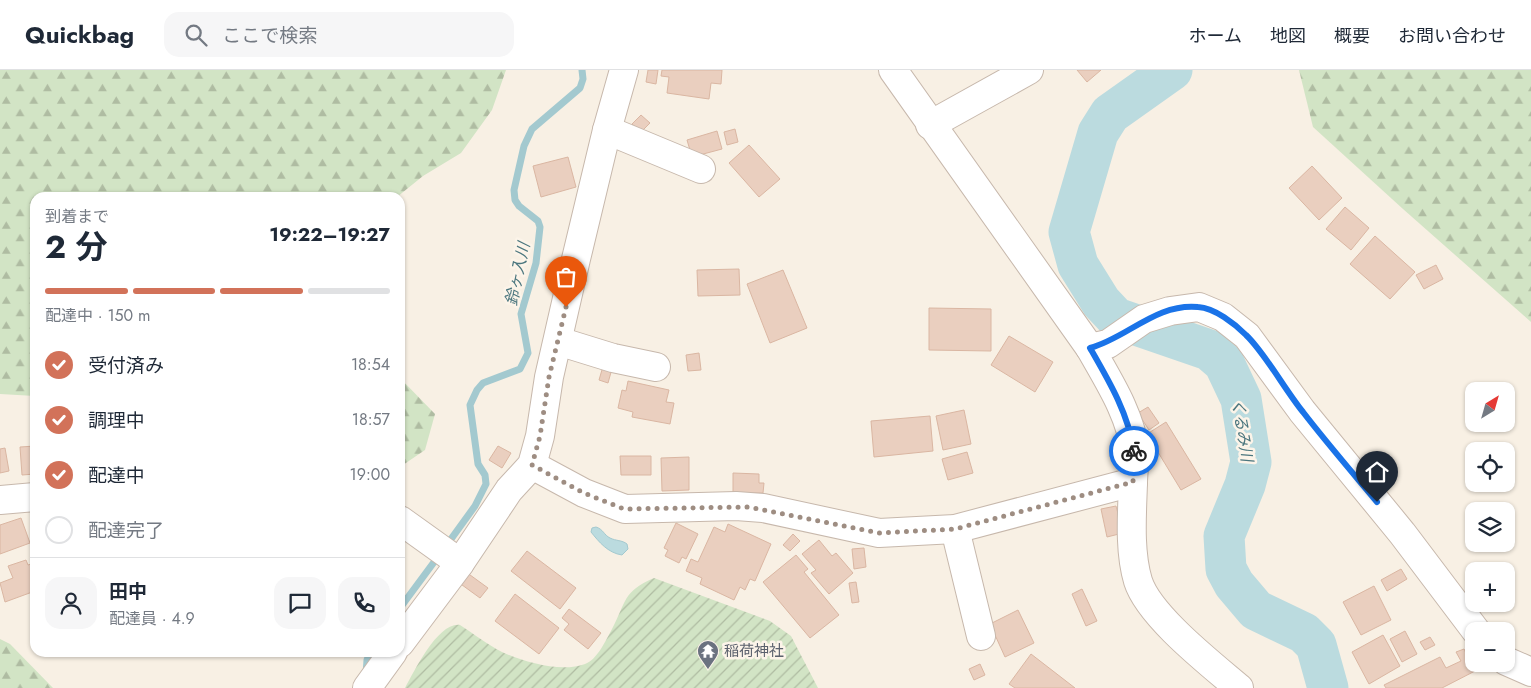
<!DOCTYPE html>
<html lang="ja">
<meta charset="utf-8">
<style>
:root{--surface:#fff;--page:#f6f6f7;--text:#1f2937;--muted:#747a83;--line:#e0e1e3;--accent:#d27259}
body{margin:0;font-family:Jost,"Noto Sans JP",sans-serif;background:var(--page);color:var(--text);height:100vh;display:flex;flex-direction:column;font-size:19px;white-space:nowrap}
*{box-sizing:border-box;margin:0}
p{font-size:16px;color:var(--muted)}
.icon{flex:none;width:28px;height:28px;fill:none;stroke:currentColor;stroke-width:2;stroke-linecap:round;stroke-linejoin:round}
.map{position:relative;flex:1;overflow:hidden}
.panel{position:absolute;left:30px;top:122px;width:375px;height:465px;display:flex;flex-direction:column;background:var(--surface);border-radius:15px;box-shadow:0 1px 4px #0004}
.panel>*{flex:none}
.needle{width:32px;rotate:37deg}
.controls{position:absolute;left:1465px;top:312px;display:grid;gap:10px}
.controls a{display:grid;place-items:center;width:50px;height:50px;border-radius:10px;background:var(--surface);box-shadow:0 1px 4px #0004;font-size:25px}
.pin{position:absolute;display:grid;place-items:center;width:42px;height:42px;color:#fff;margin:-51px -21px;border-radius:50% 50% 50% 0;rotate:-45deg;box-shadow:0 0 5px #0007}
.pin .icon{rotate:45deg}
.courier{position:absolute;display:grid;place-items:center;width:50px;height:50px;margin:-25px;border:4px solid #1a73e8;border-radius:50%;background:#fff;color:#222;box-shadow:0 1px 6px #0007}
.headline em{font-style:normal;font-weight:700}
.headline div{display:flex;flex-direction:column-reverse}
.headline{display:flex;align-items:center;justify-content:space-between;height:85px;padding:0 15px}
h1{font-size:32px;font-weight:700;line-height:38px}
.bar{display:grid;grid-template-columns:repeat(4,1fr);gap:8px 5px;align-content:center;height:60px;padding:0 15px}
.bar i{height:6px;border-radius:4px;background:var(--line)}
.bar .active{background:var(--accent)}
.bar p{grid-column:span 4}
.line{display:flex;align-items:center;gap:12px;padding:0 15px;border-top:1px solid var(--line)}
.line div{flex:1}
.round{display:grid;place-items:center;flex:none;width:52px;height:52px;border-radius:15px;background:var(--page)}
ol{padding:0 15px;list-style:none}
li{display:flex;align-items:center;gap:15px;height:55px}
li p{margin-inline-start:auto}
li .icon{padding:5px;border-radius:50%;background:var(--accent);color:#fff;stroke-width:4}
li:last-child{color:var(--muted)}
li i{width:28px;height:28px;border:2px solid var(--line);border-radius:50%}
header{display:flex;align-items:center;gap:30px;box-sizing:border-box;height:70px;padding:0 25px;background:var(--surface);border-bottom:1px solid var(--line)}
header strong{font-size:24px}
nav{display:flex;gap:28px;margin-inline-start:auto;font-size:18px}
.search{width:350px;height:45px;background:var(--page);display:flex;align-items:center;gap:12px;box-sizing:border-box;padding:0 18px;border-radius:15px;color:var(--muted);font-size:19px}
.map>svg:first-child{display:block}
</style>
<header>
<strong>Quickbag</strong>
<div class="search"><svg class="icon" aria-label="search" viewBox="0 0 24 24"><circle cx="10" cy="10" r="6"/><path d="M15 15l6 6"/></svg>ここで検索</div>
<nav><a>ホーム</a><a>地図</a><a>概要</a><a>お問い合わせ</a></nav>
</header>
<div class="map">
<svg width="1531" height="618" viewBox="0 0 1531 618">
<defs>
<pattern id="forest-firs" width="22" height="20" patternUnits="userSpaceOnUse" patternTransform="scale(1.25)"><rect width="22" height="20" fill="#d2e4c5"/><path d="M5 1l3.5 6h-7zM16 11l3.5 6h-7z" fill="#afbca2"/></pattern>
<pattern id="garden-furrows" width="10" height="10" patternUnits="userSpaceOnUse" patternTransform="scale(1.25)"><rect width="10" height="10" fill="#d2e4c5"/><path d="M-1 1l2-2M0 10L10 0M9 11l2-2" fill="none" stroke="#afbca2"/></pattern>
</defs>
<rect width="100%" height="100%" fill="#f8f0e4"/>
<g fill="url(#forest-firs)">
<path d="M0,0H506L492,40L461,83L423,106L397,127L35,128V326L0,324Z"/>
<path d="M1299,0H1531V252L1403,139L1313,57Z"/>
<path d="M400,308L435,344L425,380L400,397Z"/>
<path d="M0,569L10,574L53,618H0Z"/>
</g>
<path fill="url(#garden-furrows)" d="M654,508L770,551L791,566L818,618H405C415,600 438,552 460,555C474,564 488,575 502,582C524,592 561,603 585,594C597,590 606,570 612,559C627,531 622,522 654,508Z"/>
<path fill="#bbdbdf" stroke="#a3c9cf" d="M596,457C603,459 604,465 610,468C616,471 622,470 627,474L628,479L622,485C608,483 599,472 591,462L592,458Z"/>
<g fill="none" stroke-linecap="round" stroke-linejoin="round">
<g stroke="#a3c9cf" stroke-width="7">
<path d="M446,476L475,436L486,414L485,405L478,394L470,335L477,320L483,313L520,299L528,283L521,244L536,193L540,157L538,151L519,136L515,130L514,120L524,76L532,59L580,18L583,9L582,0"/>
<path d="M400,538L440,484"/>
<path d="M366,604L367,590L370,582"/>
</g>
<path stroke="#bbdbdf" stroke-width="41" d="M1172,0L1110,44L1098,63L1069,162L1078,195L1101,232L1116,248L1209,280L1224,293L1241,329L1251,392L1245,415L1224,466L1226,499L1234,514L1256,540L1304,563L1316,575L1328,618"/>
</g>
<g fill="#eacfbf" stroke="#dab6a2">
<path d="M648,0H658L656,14L646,12Z"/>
<path d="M662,0H722L721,14L711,13L709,29L667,23L669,7L661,6Z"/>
<path d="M1077,0H1101L1087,12Z"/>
<path d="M641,45L650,53L641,62L632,54Z"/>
<path d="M735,59L738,72L727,75L724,62Z"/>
<path d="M717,61L722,79L692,87L687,70Z"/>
<path d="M749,75L780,109L759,127L729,93Z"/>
<path d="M568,87L576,117L541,127L533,96Z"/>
<path d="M1312,96L1342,128L1319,150L1289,118Z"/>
<path d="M1345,137L1369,158L1351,180L1326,159Z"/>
<path d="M1375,166L1415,202L1390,229L1350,194Z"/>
<path d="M1436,195L1443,209L1424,219L1416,205Z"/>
<path d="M739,199L740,225L698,226L697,200Z"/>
<path d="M783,200L807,258L770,273L747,214Z"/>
<path d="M929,238L991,239V281L929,280Z"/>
<path d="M1009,266L1053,292L1035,322L991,295Z"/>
<path d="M699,283L701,300L688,301L686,285Z"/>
<path d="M604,293L613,295L608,313L599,310Z"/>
<path d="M628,311L669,320L666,332L674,333L670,354L632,347L633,342L618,338L622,320L626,321Z"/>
<path d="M1148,337L1159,353L1149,360L1138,343Z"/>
<path d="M964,340L971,374L943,380L936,346Z"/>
<path d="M930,346L933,381L874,387L871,351Z"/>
<path d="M1166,352L1201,409L1181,420L1147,364Z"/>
<path d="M35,376V404L22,405L20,377Z"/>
<path d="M498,376L511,383L502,398L489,390Z"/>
<path d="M5,378L9,401L0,403V379Z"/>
<path d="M967,382L973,403L948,410L942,389Z"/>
<path d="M620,386H651V405H621Z"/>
<path d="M689,387V420L662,421L661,388Z"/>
<path d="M733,403L759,404V413H764L763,423H733Z"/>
<path d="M1116,436L1123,463L1107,467L1101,439Z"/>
<path d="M21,448L30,473L0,484V455Z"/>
<path d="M676,453L698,464L686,489L682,487L679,493L665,486L668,480L664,478Z"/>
<path d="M728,454L771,474L755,511L750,509L745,520L740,517L734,530L700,514L702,508L686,501L691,489L698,492L714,457L725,462Z"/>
<path d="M793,464L800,471L790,481L783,475Z"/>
<path d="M819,470L832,486L836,483L853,503L829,524L811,503L816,500L802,484Z"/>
<path d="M864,478L866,497L854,499L852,479Z"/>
<path d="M527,481L576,518L560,539L511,501Z"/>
<path d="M796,485L808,499L804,502L839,545L810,568L763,512Z"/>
<path d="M26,490L28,495L31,494L35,503V521L5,532L0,513L13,508L8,496Z"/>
<path d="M1401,499L1407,509L1387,521L1381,510Z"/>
<path d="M466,502L488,518L480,528L458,512Z"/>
<path d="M856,512L859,532L852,533L849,513Z"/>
<path d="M1374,516L1391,550L1361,565L1343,532Z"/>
<path d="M1082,519L1097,551L1086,556L1072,524Z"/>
<path d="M515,524L559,558L539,584L495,551Z"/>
<path d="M569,539L601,563L588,579L564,560L569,554L562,548Z"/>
<path d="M1018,540L1034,573L1005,587L990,554Z"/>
<path d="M1405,561L1417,584L1402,592L1390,569Z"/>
<path d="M1383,565L1400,596L1369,614L1352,582Z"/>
<path d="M1430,567L1435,575L1425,580L1420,572Z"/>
<path d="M1464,579L1475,601L1442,618H1386L1384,615L1440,587L1446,598L1461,591L1456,582Z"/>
<path d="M1031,584L1075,618H1015L1009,614Z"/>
<path d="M980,594L985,605L974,610L969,599Z"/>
</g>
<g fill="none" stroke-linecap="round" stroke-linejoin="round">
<g stroke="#c7b8ac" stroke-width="30">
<g id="minor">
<path d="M893,0L1090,278C1108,310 1131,345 1135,382C1135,392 1133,403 1133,413C1132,444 1129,481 1138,511C1149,546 1211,594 1239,618"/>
<path d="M930,55L1029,0"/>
<path d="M607,60L701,99"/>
<path d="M558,271L613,288L656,297"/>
<path d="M1090,278L1108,274L1144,249L1170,241L1199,237L1223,247L1247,266L1302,341L1402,463L1476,561"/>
<path d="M532,395L584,423L625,439L736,436L763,438L879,463L955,459L1133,412"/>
<path d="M0,430L35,427"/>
<path d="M400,450L460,493"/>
<path d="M955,459L981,566"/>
<path d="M400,573L460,493L509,420L532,395L540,366L549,307L576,189L607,60L624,0"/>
<path d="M1506,591L1531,602"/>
<path d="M367,618L393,582"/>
</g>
</g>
<use href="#minor" stroke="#fff" stroke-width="28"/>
</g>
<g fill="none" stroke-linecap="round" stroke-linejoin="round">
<path stroke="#9e8d82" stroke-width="5" stroke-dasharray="0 9" d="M566,237L549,307L540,366L532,395L584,423L624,439L749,437L879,463L955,459L1133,412L1134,381"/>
<path stroke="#1a73e8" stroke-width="6" d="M1134,381C1128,343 1109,311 1090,278C1127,268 1156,233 1198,237C1215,238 1235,254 1246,265C1265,283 1285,320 1303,342C1326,372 1352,402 1377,432"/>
</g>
<defs>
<g id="temple-pin" transform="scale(1.125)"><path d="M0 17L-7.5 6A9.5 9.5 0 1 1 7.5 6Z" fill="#6b7280" stroke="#fcf4e9"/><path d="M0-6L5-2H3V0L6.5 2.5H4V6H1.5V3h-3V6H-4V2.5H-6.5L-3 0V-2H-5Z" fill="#fff"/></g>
</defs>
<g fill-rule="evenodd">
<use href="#temple-pin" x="708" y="581"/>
</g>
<g text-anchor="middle" stroke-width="5" stroke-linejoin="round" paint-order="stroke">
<g font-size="15" fill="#5b616d" stroke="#fcf4e9" text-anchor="start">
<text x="724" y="586">稲荷神社</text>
</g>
<g font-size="16" font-style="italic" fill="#4b767e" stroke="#fcf4e9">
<text transform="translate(517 204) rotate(-78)" y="6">鈴ヶ入川</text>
<text transform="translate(1243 360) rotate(81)" y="6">くるみ川</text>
</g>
</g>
</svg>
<div class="controls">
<a><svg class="needle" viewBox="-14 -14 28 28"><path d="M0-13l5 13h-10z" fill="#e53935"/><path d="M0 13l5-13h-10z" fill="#747a83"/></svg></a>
<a><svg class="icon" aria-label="locate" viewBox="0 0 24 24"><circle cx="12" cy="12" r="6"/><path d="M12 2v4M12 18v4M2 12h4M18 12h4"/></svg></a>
<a><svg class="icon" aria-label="layers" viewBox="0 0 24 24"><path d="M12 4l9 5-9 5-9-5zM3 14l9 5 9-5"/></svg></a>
<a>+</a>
<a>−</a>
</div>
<div class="pin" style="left:566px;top:237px;background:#ea580c"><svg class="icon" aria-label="bag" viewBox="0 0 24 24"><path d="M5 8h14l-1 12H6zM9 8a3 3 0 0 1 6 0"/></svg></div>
<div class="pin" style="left:1377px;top:432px;background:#1f2937"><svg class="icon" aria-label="home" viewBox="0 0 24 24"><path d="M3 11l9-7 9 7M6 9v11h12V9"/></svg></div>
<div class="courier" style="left:1134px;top:381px"><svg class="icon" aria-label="bike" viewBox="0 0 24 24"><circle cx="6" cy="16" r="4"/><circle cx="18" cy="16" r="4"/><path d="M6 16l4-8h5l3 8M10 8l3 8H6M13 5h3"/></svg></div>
<section class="panel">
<div class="headline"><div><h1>2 分</h1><p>到着まで</p></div><em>19:22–19:27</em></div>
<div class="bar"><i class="active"></i><i class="active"></i><i class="active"></i><i></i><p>配達中 · 150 m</p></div>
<ol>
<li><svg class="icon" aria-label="check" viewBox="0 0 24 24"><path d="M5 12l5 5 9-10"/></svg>受付済み<p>18:54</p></li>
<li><svg class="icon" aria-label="check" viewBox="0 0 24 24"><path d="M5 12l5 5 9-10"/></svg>調理中<p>18:57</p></li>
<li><svg class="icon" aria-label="check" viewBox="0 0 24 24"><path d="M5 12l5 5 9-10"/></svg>配達中<p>19:00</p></li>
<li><i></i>配達完了</li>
</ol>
<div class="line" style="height:90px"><a class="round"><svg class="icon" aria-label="person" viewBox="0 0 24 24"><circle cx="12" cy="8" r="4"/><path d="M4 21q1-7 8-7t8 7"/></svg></a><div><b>田中</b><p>配達員 · 4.9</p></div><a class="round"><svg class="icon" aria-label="chat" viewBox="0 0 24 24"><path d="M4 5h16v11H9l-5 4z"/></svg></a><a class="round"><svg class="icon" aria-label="phone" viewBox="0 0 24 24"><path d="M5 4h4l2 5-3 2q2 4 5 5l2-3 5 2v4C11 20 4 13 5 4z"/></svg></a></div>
</section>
</div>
